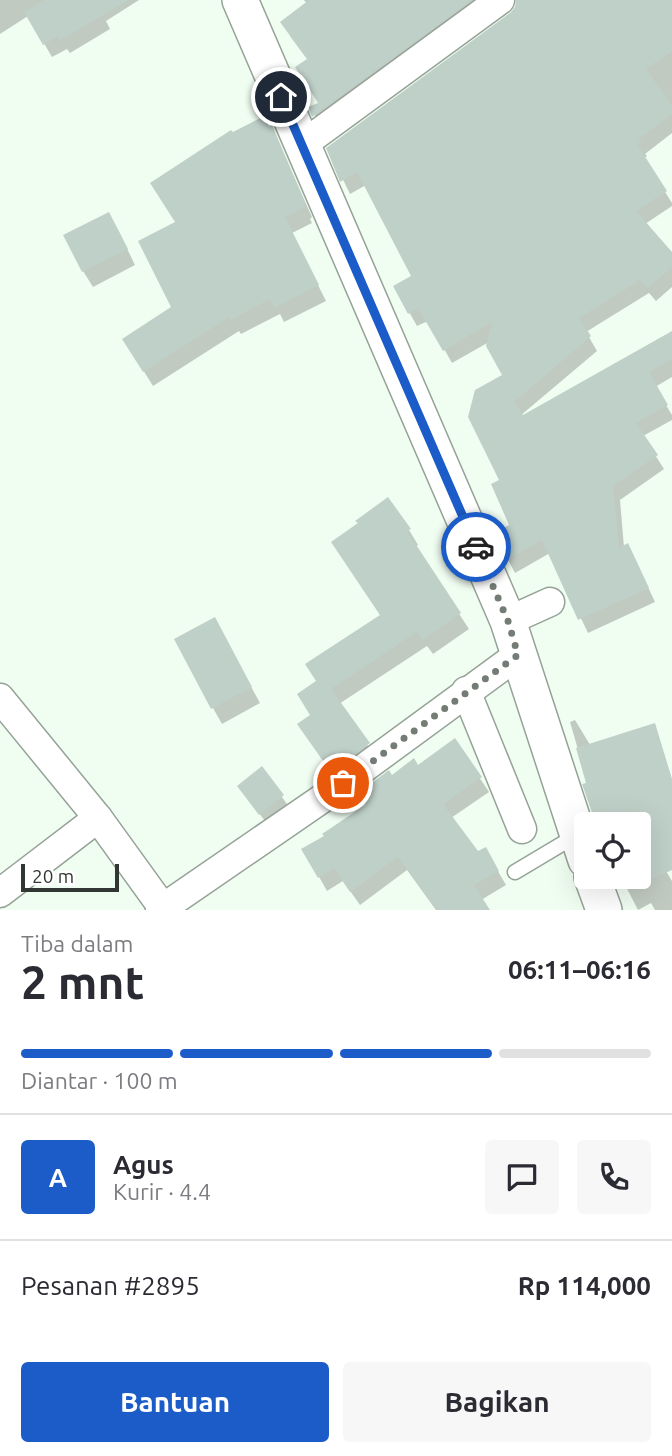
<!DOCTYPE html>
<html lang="id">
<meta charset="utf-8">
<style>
:root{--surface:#fff;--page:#f7f7f7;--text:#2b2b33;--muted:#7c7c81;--line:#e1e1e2;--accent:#1b5cc8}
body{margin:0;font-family:Ubuntu,sans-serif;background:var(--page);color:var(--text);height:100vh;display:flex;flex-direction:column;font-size:26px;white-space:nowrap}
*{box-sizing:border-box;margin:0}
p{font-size:23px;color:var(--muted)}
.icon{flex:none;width:38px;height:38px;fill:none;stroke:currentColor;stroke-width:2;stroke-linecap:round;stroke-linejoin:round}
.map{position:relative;height:910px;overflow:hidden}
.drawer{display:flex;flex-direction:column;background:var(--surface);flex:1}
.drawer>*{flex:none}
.controls{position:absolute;left:574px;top:812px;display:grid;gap:14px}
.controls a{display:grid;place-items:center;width:77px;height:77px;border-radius:7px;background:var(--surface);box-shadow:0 7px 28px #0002;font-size:35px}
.scale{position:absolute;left:21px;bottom:18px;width:98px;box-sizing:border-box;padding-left:7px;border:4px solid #323733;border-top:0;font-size:19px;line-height:24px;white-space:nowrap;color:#323733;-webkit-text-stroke:5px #fff;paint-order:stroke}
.pin{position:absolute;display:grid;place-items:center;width:60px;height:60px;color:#fff;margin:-30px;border:4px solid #fff;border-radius:50%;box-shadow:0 2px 7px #0007}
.courier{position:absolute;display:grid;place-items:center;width:70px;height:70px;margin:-35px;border:5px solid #1b5cc8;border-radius:50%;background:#fff;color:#222;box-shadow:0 2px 9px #0007}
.headline em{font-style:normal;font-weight:700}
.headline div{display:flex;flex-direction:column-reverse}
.headline{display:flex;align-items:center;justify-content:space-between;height:119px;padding:0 21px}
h1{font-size:46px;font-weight:700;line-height:52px}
.bar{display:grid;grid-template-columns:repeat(4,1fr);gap:10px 7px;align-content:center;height:84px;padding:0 21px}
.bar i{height:9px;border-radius:5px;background:var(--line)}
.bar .on{background:var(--accent)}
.bar p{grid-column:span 4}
.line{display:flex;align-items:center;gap:18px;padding:0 21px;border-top:2px solid var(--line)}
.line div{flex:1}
.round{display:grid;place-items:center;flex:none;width:74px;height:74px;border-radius:7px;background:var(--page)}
.action{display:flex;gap:14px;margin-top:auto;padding:14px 21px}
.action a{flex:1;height:80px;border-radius:7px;background:var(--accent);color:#fff;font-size:28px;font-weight:700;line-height:80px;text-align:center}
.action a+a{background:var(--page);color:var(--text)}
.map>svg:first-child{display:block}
</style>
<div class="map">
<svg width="672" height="910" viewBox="0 0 672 910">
<rect width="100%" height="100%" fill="#f0fdf1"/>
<g fill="#0003">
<path d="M0,0H139L106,21L110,29L70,53L67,49L52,57L28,16L0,34Z"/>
<path d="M304,0H498L322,129L311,108L320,104L308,60L290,36L307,4Z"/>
<path d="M518,0H672V133L645,154L647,156L644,158L672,203V206L645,224L672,255V287L656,301L649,293L586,332L597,351L520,416L521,418L672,333V377L655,387L672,415V420L643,436L664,469L620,500L624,547L635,559L655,602L588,633L550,553L515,573L495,535L511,526L502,481L504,376L489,342L452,363L428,321L417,326L395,287L413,277L366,185L350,194L328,149L511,15L517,7Z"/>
<path d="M271,127L312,217L310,219L312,223L292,233L326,301L284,322L280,314L241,334L239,331L153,386L133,354L174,308L176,223Z"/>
<path d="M118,230L135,265L93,287L83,271Z"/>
<path d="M409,530L418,545L415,547L469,629L433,654L427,646L339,704L377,759L338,782L299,725L312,716L318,682L381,616L342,557Z"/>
<path d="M223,635L260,703L222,724L213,708Z"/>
<path d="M575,720L638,824H596L585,785L588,784L570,722Z"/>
<path d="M455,741L489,792L451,818L477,854L485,849L506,885L481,900L488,910H436L407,870L360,905L343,881L327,891L304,850L326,837L365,806L392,777L418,767Z"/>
<path d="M262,769L287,804L265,821L244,794Z"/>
<path d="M639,826L672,881V910H655L651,903L638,910L621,877H639Z"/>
</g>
<g fill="#bfd0c9">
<path d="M44,0H129L60,40L58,36L43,45L24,12Z"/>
<path d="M309,0H472L312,117L308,107L318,103L295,67L307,59L280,22Z"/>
<path d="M516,0H672V51L646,69L672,105V114L639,139L641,142L637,144L667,191L636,211L672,252V267L647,288L640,280L579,318L591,336L514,402L523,415L672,331V359L649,372L668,405L636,423L658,455L613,486L619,548L628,543L649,588L578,620L542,540L506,560L492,534L509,525L491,484L499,480L468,417L475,390L502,375L486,346L492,322L443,351L418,308L408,314L393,286L411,276L357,172L340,182L326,148L510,13L515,7Z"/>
<path d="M264,116L269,126L272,125L305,202L303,203L305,207L285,217L319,285L274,308L270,299L231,320L229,317L143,372L122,339L171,307L138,241L175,222L150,183L231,130L233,132Z"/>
<path d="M109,212L128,249L82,272L63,235Z"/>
<path d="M388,497L411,529L407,531L461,613L423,640L417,632L331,689L370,743L337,767L334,763L328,768L297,724L310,715L297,694L316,681L305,664L380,615L331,542L358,523L355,521Z"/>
<path d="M215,617L252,687L211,709L174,639Z"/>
<path d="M655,723L672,779V870L652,879L639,849V824H596L582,784L586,783L576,748Z"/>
<path d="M455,738L482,777L443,804L478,851L486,847L499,871L474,885L490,910H437L398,857L350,892L334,868L318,878L301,849L324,836L322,834L365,805L357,794L389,770L392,775L414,758L418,765Z"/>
<path d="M262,766L284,795L259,815L237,786Z"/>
</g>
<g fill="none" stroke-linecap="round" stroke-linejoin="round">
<g stroke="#95a297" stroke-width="17">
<path id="service" d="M515,872L577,835"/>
</g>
<g stroke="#95a297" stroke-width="31">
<g id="minor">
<path d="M302,145L500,0"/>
<path d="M508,621L550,602"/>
<path d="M466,691L522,829"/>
<path d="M0,698L98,818L163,908"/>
<path d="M0,893L98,818"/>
<path d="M160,910L323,798L518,655"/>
</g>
</g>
<g stroke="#95a297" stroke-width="38">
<g id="tertiary">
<path d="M240,0L508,621L586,860"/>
<path d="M592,877L604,910"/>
</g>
</g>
<use href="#service" stroke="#fff" stroke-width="14"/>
<use href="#minor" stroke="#fff" stroke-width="28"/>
<use href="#tertiary" stroke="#fff" stroke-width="35"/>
</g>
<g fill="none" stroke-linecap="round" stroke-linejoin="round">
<path stroke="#747c76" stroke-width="7" stroke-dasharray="0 12.6" d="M343,783L518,655L508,621L476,547"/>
<path stroke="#1b5cc8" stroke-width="9" d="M281,97L476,547"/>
</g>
</svg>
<div class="controls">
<a><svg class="icon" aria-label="locate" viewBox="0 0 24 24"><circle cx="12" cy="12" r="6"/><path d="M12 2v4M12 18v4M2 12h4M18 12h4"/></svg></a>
</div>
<div class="scale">20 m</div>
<div class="pin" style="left:343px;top:783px;background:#ea580c"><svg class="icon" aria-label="bag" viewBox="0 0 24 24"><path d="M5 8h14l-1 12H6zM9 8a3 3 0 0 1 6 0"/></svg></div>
<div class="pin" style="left:281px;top:97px;background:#1f2937"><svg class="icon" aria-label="home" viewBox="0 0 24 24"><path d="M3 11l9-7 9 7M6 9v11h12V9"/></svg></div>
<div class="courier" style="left:476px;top:547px"><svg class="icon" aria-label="car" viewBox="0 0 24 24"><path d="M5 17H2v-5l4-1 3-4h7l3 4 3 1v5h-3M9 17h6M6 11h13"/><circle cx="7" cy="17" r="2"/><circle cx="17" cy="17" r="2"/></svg></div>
</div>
<section class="drawer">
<div class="headline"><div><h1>2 mnt</h1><p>Tiba dalam</p></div><em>06:11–06:16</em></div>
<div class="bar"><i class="on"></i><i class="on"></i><i class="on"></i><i></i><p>Diantar · 100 m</p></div>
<div class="line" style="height:126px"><b class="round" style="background:var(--accent);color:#fff">A</b><div><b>Agus</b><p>Kurir · 4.4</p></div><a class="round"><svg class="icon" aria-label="chat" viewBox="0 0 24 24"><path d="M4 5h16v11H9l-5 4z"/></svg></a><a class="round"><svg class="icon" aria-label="phone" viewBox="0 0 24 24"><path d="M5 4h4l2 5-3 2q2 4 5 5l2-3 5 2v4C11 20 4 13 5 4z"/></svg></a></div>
<div class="line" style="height:91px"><div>Pesanan #2895</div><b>Rp 114,000</b></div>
<div class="action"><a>Bantuan</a><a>Bagikan</a></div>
</section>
